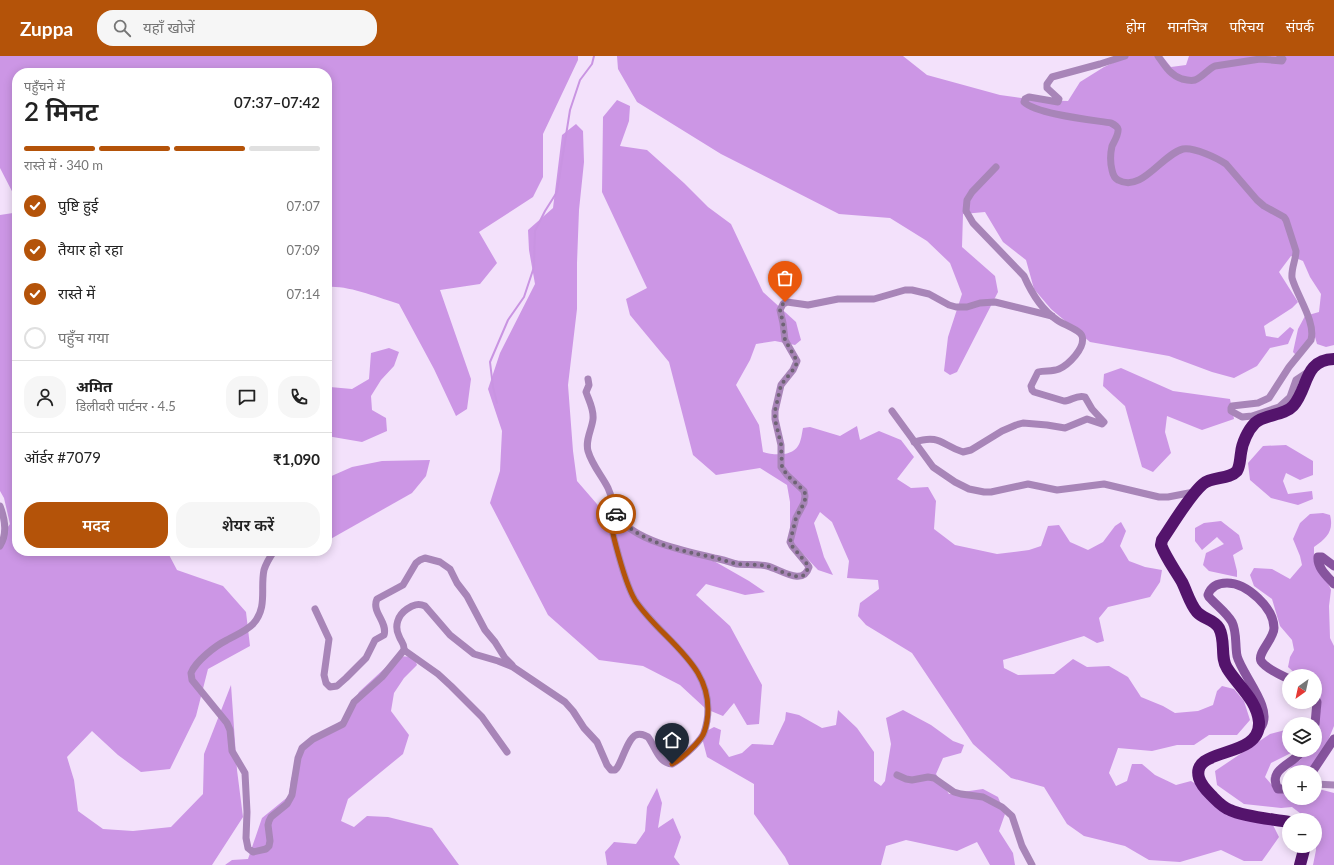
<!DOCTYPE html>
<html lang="hi">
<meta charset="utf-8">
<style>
:root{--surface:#fff;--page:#f6f6f6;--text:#222;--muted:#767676;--line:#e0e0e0;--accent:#b45309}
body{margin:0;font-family:Lato,"Noto Sans Devanagari",sans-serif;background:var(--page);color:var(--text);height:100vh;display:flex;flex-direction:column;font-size:15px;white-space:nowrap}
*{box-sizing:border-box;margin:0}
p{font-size:13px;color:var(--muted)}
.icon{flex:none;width:22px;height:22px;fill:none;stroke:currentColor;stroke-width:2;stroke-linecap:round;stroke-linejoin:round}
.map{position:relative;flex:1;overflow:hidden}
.details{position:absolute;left:12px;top:12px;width:320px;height:488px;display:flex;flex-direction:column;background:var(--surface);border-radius:16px;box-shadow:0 2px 10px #0003}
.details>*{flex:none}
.needle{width:26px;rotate:213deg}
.tools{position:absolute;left:1282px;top:613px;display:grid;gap:8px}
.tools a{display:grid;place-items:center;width:40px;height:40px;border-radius:50%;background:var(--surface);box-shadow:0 2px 10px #0003;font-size:20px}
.pin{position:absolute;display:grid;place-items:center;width:34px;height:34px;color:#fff;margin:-41px -17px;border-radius:50% 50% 50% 0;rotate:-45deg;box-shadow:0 0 4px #0007}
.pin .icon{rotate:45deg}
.courier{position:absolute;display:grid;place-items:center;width:40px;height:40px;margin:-20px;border:3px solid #b45309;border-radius:50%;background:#fff;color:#222;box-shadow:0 1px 5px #0007}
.head em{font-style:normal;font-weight:600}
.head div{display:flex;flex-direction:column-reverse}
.head{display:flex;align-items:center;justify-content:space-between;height:68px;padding:0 12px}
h1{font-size:26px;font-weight:600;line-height:30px}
.bar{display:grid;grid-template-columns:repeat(4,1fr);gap:6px 4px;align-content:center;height:48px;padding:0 12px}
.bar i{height:5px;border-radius:3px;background:var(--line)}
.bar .current{background:var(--accent)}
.bar p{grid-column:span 4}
.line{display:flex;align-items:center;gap:10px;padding:0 12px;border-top:1px solid var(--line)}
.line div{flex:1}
.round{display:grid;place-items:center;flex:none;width:42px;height:42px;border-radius:16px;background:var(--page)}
ol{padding:0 12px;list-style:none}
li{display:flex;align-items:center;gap:12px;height:44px}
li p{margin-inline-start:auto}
li .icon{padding:4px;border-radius:50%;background:var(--accent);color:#fff;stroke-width:4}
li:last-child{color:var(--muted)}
li i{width:22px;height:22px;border:2px solid var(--line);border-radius:50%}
.cta{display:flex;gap:8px;margin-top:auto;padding:8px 12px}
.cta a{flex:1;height:46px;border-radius:16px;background:var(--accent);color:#fff;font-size:16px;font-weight:600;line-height:46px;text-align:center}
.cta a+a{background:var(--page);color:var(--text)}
header{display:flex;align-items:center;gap:24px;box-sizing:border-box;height:56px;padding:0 20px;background:var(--accent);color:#fff}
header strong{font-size:19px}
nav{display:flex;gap:22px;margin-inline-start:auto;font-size:14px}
.search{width:280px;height:36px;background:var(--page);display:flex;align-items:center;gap:10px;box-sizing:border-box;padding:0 14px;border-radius:16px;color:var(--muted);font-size:15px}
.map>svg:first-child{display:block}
</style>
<header>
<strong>Zuppa</strong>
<div class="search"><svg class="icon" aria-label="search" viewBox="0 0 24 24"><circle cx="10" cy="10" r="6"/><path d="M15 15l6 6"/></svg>यहाँ खोजें</div>
<nav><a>होम</a><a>मानचित्र</a><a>परिचय</a><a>संपर्क</a></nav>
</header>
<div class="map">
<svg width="1334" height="809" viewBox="0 0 1334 809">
<rect width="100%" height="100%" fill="#f3e1fb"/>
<g fill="#cc96e5">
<path d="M0,0H578V4L543,78V121L533,141L479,176L497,207L480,228L440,234L471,323L467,353L456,360L434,313L399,248C379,242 348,229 327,231V17H17V145L0,112Z"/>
<path d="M617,0H903L927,19L1000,39L1036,44L1068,45L1080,26L1104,11L1128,0H1162L1171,11L1186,9L1189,0H1334V289L1326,291L1317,288L1313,274L1307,288L1296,299L1293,296L1298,273L1305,260L1319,256L1321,238L1310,221L1303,205L1291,200L1279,216L1298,246L1292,252L1264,270L1266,280L1278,282L1290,271L1294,274L1288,288L1270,292L1257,310L1234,322L1212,316L1169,300L1090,286L1051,253L1034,233L1026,204L1003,186L985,156L963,158L962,191L995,220L998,236L957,316L950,319L944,315L948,281L962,238L950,207L927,185L890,162L839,158L721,98L637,46L618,13Z"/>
<path d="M617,44L630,50L629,65L620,90L647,94L684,127L708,151L731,168L763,236L796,266L801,284L795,289L775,285L756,288L750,304L736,329L759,369L763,396C773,399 791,401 798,390C801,386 802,377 803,372L810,371L840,380L857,370L860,384L879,375L901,384L914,401L897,423L911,432L928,431L936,445L934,473L955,489L997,498L1029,494L1041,490L1048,470L1059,469L1070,486L1088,494L1103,486L1115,470L1121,466L1126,475L1120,490L1129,505L1145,511L1162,514L1160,526L1150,541L1108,551L1099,562L1104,585L1097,587L1084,580L1003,604L1004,612L1018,619L1054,618L1073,603L1087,611L1109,610L1128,621L1141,641L1163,650L1175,657L1198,655L1213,649L1217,635L1222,630L1234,633L1244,645L1250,664L1237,679H1209L1194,689H1177L1152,695L1118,692L1109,717L1116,730L1127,725L1132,708H1142L1155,719L1176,729L1191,725L1204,733L1226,753L1273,769L1279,781L1262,805H1244L1221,794L1180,806L1149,804L1125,790L1084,780L1067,768L1044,731L1011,722L973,688L912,597L866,569L858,560L860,547L879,533L878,524L847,522L849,505L832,466L820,456L814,467L824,501L833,519L818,514L790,484V446L787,429L760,412L716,419L693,399L669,306L630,259L626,243L647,232L602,136L603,61Z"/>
<path d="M576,68L583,75L584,106L579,154L577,207V253L568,329L573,395L577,425L603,455L641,479L707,501L749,525L765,536L745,539L706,528L696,539L730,570L762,629L759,668L747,669L734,647L723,660L706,653L680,629L643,610L599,604L548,559L490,447L500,415L502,375L488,333L500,297L535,228L529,194L528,174L553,152L562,79Z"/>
<path d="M13,157L17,163V495H167L177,514L223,530L246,556L250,590L208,613L196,660L170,713L141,716L118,699L92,675L67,701L74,724L78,755L103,773L133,775L171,771L203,738L204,698L231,629L237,714L243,761L212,809H0V482L10,468L4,442L0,435V159Z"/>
<path d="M389,292L399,296L394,310L381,324L371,340L372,354L386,362L387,375L362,386L327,380V310H332L330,331L352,333L369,323L371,297Z"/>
<path d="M1121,312L1173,335L1230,343L1234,363L1202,374L1167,360L1165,376L1171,397L1153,416L1142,411L1125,350L1103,330L1104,318Z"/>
<path d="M1286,389L1313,405V419L1300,424L1286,417L1283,425L1288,438L1312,435L1313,443L1298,449L1271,442L1250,424L1248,407L1263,390Z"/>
<path d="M430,404L426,420L412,437L327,485V422L352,411L382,405Z"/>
<path d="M1323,457L1330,459C1334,475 1327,482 1314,491V501L1324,518L1331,534L1329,550L1330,582L1334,590V670L1315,716H1291L1289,714L1292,709L1300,704L1306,694H1315V679L1321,651L1320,638L1315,634V620H1298L1288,611L1290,601L1294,594L1292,584L1280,570L1272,543L1254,530L1250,519L1254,512L1272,513L1290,523L1302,509L1300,500L1293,483L1300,467L1310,458Z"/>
<path d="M1221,465L1239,479L1243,493L1233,499L1237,515V521L1209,515L1203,509L1206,497L1224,488L1217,481L1202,494L1195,485V472L1204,467Z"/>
<path d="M398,600L414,601L417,609L404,622L394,637L391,655L409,679L403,698L348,743L341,765L354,771L367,760L388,761L432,772L459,809H461H225L232,804L248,803L262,762L289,740L291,723L304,691L345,662L359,636Z"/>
<path d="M838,654L857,672L874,696V725L881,730L885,725L891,688L886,662L903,654L931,669L953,685L964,689L961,697L943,702L936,718L949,738L983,733L998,741L1005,758L999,775L1013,797L1015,809H990L977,786L957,795L906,784L886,790L881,809H789L785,801L754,758V728L707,701L701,678L714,671L721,674L719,688L729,701L742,697L752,688L773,689L785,664L786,656L799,659L822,672L836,669Z"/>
<path d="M1289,673V694H1293L1291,697L1271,707L1265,721L1272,729H1289V742H1315V732L1334,737V809H1313L1316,794L1315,764H1309L1292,751L1281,752L1244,748L1217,729L1215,715L1270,678Z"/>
<path d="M657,732L662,747L658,772L673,762L681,781L674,801L680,809H607L605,796L614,786L636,788L645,775L647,751Z"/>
</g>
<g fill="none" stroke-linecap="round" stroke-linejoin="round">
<path stroke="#c994e2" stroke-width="2" d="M497,347L493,331L490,306L508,264L524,241L534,211L535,175L545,155L557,136L570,54L580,24L592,8L594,0"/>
<g stroke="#a885b8" stroke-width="7">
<path d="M1125,0L1100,8L1052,21L1047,28V32L1059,43L1058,46L1029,41L1025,43L1024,46C1036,58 1092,64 1111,67C1113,68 1117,70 1118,73C1119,78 1114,86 1112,90C1110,99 1110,106 1112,114C1113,119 1114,122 1118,124C1142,137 1161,99 1183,93C1194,91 1217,102 1226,108L1257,144L1264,150L1284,161L1286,164L1296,195C1296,204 1291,212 1292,222C1297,240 1316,266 1311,284L1289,311L1269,342L1258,347L1232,350L1231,352V355L1242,361L1252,360L1279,351L1290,341L1296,324L1308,316"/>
<path d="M1158,0C1165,10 1170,19 1182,23C1186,24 1191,25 1195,24C1203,21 1208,13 1215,10L1260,3L1282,5L1283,3L1280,0"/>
<path d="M588,323L589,329L586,336C589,345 594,353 593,363C592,373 585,384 588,395C592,409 602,420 608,432C614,444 610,451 620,463C638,486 686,495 714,502C722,503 729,506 737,508C747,509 757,508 767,510C780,513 803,531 809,511L807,508L792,490L790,486L796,462L804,447L805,440L804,435L787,419L781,411V389L775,363V355L781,329L793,314L797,305L785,284L783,267L780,254L783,248L787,246L808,249L838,243H874L905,234H912L929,238L949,249L956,251H967L980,247L995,246L1052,260"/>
<path d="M892,355L933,411L955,426L969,433L984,436H991L1028,428L1057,434L1104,428L1159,441H1168L1194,436"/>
<path d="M914,386C941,378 941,389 963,396L971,394L1002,375L1016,369L1023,367L1047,369L1065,372L1087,363L1102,368L1104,366L1092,353L1085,341C1077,338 1071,345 1064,345L1034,336L1032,334L1031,330L1038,316C1045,314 1052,316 1059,313C1068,309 1086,292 1082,280C1080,274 1062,268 1057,264C1042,254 1031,236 1024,220L973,167L966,155L967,144L972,136L996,111"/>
<path d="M0,450C5,463 8,477 0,490"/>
<path d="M274,495C270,501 266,507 264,514C260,533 268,551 253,568C246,575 236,579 227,584C215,590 196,605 191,617L192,624L227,667L230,674L232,695L245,717L247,756L246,782L248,792L253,796L266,793L269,790L270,785L268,769L269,765L271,761L287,748L292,739L298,702L302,692L313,683L343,668L354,646L382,621L404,594C405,588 401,586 399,580C394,570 398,559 407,553C413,549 418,547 425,550L450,579L474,598L498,605L513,611L565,646L573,655L584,672L597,686L607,709L611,714H615L617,712C622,705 628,682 636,679C640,677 644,679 648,681C655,690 658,707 672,708C680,704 698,688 703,679C705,675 706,670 707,665C716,609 662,585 635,544C627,531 620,505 616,490C613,478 609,468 616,458"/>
<path d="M315,553L329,583L324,619L326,627L330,631L337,630L346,622L366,602L375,584L384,579C388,566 371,556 377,543L403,529L416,507L420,504L425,502L440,506L450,513L457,527L467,540L485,574L495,586L505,602L512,609"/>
<path d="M404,594L438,618L451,630L482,661L507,696"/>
<path d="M897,719L906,723L912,724L928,721L934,722L954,736L961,738L983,741L1002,751L1012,760L1022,790L1032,809"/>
<path d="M1315,728L1334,729"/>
</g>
<g stroke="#87549e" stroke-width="9">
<path d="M1334,510L1322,501H1318C1317,512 1328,521 1334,528"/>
<path d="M1315,668L1317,646L1315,642"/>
<path d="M1261,671C1274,653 1242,619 1237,600C1235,589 1237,576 1232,566C1226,556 1217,550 1209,541L1208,539C1211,530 1218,527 1227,527C1247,527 1274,552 1274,572C1274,583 1257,597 1261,605C1266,613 1281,619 1289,623"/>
<path d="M1312,716L1334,683"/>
<path d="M1289,733H1278C1266,712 1296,708 1302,694"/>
</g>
<g stroke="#54146c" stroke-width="12">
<path d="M1289,766C1272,763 1245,761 1230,754C1222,751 1217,745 1211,739C1206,734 1201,729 1199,722C1190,690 1261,704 1259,666C1257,644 1238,630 1227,612C1220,602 1226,585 1219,572C1214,563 1203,563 1197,556C1190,548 1187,536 1182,526C1175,514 1166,502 1161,489L1162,484C1173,468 1189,440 1203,428C1212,420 1229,424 1237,415C1240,410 1240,403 1241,397C1242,387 1248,374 1255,367C1265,358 1284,360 1293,350C1309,332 1303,304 1334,303"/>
<path d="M1300,809L1305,790"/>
</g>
</g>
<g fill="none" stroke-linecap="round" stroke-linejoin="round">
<path stroke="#6e6374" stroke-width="4" stroke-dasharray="0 7.2" d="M616,458C636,486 681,495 712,501C721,503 730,507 739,508C748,509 758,508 767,510C776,512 793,523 802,520C806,519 807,515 808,511L807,508L792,490L790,486L796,462L804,447L806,440L804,435L787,419L782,411L781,388L775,364V355L781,329L793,314L796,309L797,305L785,284L783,267L780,254L781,250L785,246"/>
<path stroke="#b45309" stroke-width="5" d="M616,458C609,469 613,478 616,490C620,505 627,531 635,544C662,585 716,609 707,665C706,671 705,677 701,682C695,690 681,704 672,708"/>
</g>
</svg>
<div class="tools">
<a><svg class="needle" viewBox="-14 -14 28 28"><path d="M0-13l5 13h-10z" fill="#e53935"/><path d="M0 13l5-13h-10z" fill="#767676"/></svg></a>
<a><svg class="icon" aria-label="layers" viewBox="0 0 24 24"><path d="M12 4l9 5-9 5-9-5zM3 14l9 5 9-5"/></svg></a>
<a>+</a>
<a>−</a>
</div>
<div class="pin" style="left:785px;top:246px;background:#ea580c"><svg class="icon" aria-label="bag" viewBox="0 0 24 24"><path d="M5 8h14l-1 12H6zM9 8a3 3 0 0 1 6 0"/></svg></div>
<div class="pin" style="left:672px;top:708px;background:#1f2937"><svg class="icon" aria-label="home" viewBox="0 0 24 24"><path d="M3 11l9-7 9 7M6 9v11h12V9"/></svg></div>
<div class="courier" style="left:616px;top:458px"><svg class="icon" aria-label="car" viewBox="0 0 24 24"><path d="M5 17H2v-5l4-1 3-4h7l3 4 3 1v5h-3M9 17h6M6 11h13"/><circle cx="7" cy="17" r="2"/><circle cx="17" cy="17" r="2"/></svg></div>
<section class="details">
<div class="head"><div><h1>2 मिनट</h1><p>पहुँचने में</p></div><em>07:37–07:42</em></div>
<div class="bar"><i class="current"></i><i class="current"></i><i class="current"></i><i></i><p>रास्ते में · 340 m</p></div>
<ol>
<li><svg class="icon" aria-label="check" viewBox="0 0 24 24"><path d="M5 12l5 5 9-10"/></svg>पुष्टि हुई<p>07:07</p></li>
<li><svg class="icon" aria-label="check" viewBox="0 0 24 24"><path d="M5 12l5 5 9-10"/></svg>तैयार हो रहा<p>07:09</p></li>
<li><svg class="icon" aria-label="check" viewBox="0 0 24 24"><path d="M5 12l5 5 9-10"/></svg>रास्ते में<p>07:14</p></li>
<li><i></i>पहुँच गया</li>
</ol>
<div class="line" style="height:72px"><a class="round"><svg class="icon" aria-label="person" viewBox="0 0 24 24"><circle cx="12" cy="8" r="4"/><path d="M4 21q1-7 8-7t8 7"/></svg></a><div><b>अमित</b><p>डिलीवरी पार्टनर · 4.5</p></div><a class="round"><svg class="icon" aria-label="chat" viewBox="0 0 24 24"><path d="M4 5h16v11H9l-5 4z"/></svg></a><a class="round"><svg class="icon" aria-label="phone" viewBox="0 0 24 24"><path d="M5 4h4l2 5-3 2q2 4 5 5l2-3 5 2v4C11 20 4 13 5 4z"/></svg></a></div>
<div class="line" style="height:52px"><div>ऑर्डर #7079</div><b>₹1,090</b></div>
<div class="cta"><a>मदद</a><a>शेयर करें</a></div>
</section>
</div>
